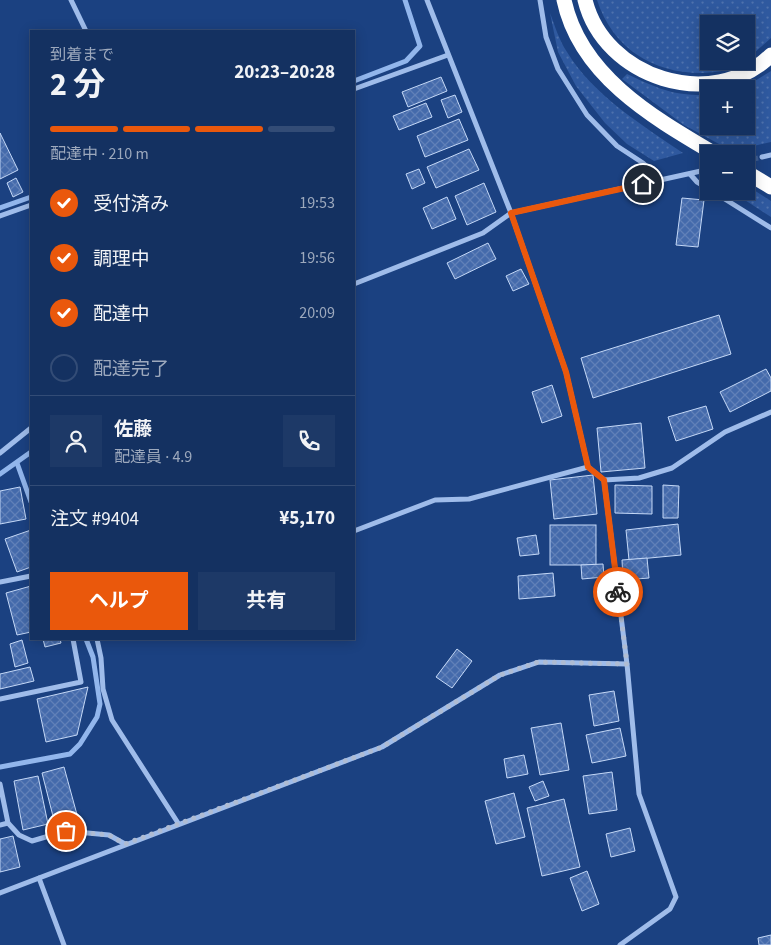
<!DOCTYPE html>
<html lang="ja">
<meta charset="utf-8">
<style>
:root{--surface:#143161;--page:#1d3967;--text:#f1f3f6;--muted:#9da9bd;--line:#334c76;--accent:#ea580c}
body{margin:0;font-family:"Source Sans 3","Noto Sans JP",sans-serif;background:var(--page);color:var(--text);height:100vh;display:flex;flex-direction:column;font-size:19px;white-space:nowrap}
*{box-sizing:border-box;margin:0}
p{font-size:16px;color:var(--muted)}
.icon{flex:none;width:28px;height:28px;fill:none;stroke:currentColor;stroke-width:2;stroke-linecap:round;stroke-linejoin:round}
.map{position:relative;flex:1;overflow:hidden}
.details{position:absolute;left:30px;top:30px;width:325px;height:610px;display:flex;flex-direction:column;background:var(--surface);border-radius:0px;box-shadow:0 2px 12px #0003,0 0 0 1px var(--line)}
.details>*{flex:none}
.tools{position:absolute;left:700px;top:15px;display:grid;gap:10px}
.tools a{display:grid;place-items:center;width:55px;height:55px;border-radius:0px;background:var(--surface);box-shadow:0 2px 12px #0003,0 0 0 1px var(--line);font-size:25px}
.pin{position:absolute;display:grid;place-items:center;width:42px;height:42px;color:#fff;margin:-21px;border:2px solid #fff;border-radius:50%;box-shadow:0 1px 5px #0007}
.courier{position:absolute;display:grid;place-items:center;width:50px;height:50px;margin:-25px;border:4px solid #ea580c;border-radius:50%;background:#fff;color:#222;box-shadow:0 1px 6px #0007}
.summary em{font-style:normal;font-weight:700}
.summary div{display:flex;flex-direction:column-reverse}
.summary{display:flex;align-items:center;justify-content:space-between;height:85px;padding:0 20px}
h1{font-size:32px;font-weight:700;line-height:38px}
.bar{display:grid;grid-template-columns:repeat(4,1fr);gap:8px 5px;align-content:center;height:60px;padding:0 20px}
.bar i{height:6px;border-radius:4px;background:var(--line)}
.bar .active{background:var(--accent)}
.bar p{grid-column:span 4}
.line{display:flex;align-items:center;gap:12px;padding:0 20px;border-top:1px solid var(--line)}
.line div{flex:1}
.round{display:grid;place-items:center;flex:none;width:52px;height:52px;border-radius:0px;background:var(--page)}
ol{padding:0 20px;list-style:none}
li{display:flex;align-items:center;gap:15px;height:55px}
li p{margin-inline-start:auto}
li .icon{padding:5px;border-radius:50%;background:var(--accent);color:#fff;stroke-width:4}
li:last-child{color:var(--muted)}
li i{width:28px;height:28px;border:2px solid var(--line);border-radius:50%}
.cta{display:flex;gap:10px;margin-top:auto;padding:10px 20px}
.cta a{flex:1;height:58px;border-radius:0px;background:var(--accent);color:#fff;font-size:20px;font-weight:700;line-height:58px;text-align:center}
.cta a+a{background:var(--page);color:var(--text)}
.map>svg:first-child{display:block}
</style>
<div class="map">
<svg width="771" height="945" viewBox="0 0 771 945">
<defs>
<pattern id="green-dots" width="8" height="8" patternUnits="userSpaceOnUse" patternTransform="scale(1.25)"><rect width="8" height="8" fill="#2f599f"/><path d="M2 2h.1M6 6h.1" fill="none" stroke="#4e72ad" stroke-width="1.8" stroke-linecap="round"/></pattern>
<pattern id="building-cross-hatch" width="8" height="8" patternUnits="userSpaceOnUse" patternTransform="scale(1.25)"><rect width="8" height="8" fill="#446aab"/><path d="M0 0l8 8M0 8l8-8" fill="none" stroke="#6080b8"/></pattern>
</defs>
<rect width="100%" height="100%" fill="#1b4181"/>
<g fill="url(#green-dots)">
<path d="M597,0H771V38L746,60V24H709V61H744C734,70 718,72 704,73C654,74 613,49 597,0Z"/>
<path d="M550,13C555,26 559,40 567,52C593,95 642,125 683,153L654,161L627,144L605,123L576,86L558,52Z"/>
<path d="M771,71V142L732,151L684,125L622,79L627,74C659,89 673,96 709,95V126H746V89H733L750,84Z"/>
<path d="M746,185L771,201V217L731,191H746Z"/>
</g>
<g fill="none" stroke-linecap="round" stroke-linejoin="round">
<g stroke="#92b6ec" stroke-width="5">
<path d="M354,81L406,61L420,46L405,0"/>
<path d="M0,208L31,197"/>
<path d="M17,463L31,502"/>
<path d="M0,474L31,452"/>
<path d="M0,767L70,754L80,744L97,717L100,704L93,657L86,639"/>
</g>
</g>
<g fill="url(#building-cross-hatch)" stroke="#c4d8f7">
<path d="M441,77L447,91L408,107L402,92Z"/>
<path d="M455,95L462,112L448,118L441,100Z"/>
<path d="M426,103L432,117L399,130L393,116Z"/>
<path d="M459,119L468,140L425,157L417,136Z"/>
<path d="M0,133L18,170L0,179Z"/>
<path d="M469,149L479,170L436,188L427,167Z"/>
<path d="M419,169L425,183L412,189L406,174Z"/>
<path d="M16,178L23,192L13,197L7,183Z"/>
<path d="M484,183L496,212L467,225L455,196Z"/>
<path d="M447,197L456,219L432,229L423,208Z"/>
<path d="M682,198L704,200L698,247L676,245Z"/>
<path d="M488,243L496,259L455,279L447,263Z"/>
<path d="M521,269L529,284L513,291L506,276Z"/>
<path d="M719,315L731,354L593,398L581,358Z"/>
<path d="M766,369L771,378V391L730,412L720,392Z"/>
<path d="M552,385L562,416L542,423L532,392Z"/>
<path d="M706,406L713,429L676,441L668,417Z"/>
<path d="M641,423L645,468L601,472L597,428Z"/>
<path d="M593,475L597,514L554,519L550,480Z"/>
<path d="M615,485L652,486V514L615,513Z"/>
<path d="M663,485L679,486L678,518H663Z"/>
<path d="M20,487L26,519L0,524V491Z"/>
<path d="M678,524L681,555L629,560L626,530Z"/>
<rect x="550" y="525" width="46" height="40"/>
<path d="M31,530V567L17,572L5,539Z"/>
<path d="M536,535L539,554L520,556L517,538Z"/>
<path d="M647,558L649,578L623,580L622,560Z"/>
<path d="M603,564L604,577L582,579L581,565Z"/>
<path d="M553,573L555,596L519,599L518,576Z"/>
<path d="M31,586V632L17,635L6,593Z"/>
<path d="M43,639H60L61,643L45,647Z"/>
<path d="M22,640L28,663L15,667L10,644Z"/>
<path d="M457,649L472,661L452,688L436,677Z"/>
<path d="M30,667L34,681L0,689V674Z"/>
<path d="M88,687L77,735L46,742L37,699Z"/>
<path d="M614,691L619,721L594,726L589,695Z"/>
<path d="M561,723L569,770L540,775L531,728Z"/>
<path d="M620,728L626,756L592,763L586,735Z"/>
<path d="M524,755L528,774L507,778L504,759Z"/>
<path d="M64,767L79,822L56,828L42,773Z"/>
<path d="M612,772L617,810L589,814L583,776Z"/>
<path d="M38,776L48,824L23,830L14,781Z"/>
<path d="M543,781L549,796L535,801L529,787Z"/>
<path d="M514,793L525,837L496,844L485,801Z"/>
<path d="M564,799L580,867L542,876L527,808Z"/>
<path d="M630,828L635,851L611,857L606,834Z"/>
<path d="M13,836L20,867L0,872V839Z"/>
<path d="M587,871L599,904L582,911L570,878Z"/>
<path d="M771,935V945H759L758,938Z"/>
</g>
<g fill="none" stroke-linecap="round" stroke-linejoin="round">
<g stroke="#3d5e94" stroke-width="5" stroke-dasharray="5 2.5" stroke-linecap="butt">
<path d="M746,161L762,157"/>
<path d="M701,171L709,169"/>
</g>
<g stroke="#9fbcea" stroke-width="5">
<path d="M71,0L86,31"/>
<path d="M427,0L511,213L566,372L588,467L604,480L639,478L672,468L725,432L771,412"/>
<path d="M540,0L546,37L558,69L587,115L617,146L643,163L662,180"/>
<path d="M354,89L448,55"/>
<path d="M762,157L771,155"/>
<path d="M690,174L697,182L709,189"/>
<path d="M712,191L771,228"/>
<path d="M0,216L31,205"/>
<path d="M354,284L483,233L511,213L701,171"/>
<path d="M0,453L31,428"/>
<path d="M604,480L627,664L639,794L676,897L670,909L620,945"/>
<path d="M354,531L435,500L469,499L588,467"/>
<path d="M0,582L31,576"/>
<path d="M97,639L101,658L103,689L112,720L178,823"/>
<path d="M0,699L81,682L73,639"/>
<path d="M0,784L8,823L19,835L32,841L66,831L109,835L125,844"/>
<path d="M0,825L8,823"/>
<path d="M39,878L64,945"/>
<path d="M0,893L382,747L500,675L539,662L627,664"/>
</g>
<g stroke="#fff" stroke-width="15">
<path d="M564,0C580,76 654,118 715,154"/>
<path d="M585,0C604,78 712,113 771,55"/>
<path d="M746,172L771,187"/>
</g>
</g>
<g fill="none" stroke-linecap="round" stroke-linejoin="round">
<path stroke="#afbcd3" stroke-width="5" stroke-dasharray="0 9" d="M66,831L109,835L125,844L382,747L500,675L538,662L627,664L618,592"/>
<path stroke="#ea580c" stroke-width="6" d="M618,592L604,480L588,467L566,372L511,213L643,184"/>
</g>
</svg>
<div class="tools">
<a><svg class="icon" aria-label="layers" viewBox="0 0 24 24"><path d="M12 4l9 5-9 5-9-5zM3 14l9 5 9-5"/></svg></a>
<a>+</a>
<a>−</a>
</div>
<div class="pin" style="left:66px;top:831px;background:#ea580c"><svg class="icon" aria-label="bag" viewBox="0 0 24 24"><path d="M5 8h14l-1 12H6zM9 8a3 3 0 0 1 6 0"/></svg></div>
<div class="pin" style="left:643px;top:184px;background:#1f2937"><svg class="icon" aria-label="home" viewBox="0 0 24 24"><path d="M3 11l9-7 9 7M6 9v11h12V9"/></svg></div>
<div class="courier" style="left:618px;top:592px"><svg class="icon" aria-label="bike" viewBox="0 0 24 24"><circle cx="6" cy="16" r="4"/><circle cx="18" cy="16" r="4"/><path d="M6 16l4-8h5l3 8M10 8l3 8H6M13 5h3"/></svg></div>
<section class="details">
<div class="summary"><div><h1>2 分</h1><p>到着まで</p></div><em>20:23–20:28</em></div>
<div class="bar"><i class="active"></i><i class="active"></i><i class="active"></i><i></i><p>配達中 · 210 m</p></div>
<ol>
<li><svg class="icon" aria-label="check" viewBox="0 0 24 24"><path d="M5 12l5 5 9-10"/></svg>受付済み<p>19:53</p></li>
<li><svg class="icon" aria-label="check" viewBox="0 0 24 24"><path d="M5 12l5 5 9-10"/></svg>調理中<p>19:56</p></li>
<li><svg class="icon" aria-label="check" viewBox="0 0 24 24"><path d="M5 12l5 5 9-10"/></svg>配達中<p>20:09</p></li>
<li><i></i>配達完了</li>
</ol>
<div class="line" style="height:90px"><a class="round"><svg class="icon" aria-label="person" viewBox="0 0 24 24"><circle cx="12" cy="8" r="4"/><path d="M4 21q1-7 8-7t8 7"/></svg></a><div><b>佐藤</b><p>配達員 · 4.9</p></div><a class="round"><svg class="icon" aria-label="phone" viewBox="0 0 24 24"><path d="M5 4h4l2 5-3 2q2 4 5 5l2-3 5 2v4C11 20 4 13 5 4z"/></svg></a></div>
<div class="line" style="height:65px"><div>注文 #9404</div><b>¥5,170</b></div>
<div class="cta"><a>ヘルプ</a><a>共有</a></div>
</section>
</div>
